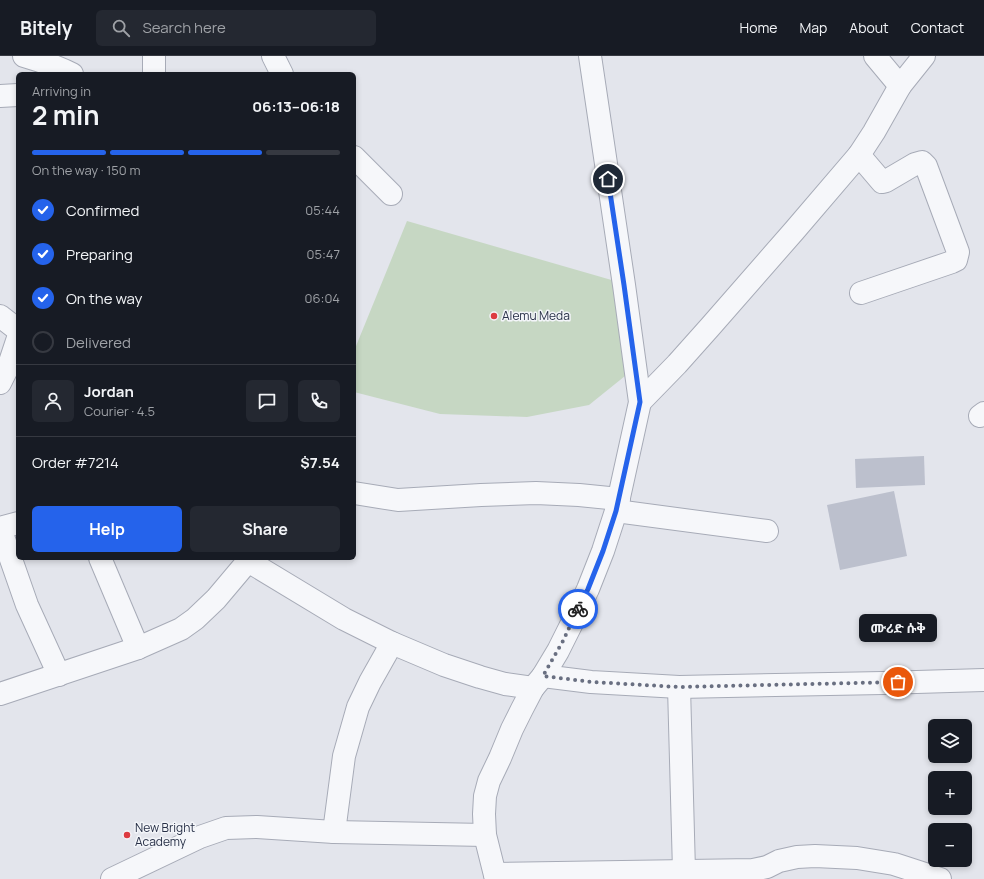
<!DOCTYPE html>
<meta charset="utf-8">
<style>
:root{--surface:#171b24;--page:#242831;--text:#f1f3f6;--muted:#9ea1a6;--line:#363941;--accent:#2563eb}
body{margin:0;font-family:Manrope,"Noto Sans Ethiopic",sans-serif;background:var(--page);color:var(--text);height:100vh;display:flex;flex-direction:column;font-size:15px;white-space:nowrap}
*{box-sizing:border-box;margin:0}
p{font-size:13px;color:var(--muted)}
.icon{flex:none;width:22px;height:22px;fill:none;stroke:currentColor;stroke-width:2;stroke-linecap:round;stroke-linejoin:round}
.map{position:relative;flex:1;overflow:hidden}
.details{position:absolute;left:16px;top:16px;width:340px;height:488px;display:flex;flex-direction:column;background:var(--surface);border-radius:6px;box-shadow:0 2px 6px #0003}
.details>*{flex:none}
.fabs{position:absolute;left:928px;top:663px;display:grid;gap:8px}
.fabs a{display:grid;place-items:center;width:44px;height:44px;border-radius:6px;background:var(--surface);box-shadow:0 2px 6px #0003;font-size:20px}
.pin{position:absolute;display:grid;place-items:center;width:34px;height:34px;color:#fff;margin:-17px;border:2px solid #fff;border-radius:50%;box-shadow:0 1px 4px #0007}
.courier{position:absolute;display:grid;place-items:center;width:40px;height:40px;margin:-20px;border:3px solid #2563eb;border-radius:50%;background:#fff;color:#222;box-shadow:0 1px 5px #0007}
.bubble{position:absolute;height:28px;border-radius:6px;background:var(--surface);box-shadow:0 2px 6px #0003;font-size:13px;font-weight:700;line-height:28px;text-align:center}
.summary em{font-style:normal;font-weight:700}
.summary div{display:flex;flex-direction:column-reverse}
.summary{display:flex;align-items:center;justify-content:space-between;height:68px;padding:0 16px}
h1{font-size:26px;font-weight:700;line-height:30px}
.bar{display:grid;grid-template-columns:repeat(4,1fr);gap:6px 4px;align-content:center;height:48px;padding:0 16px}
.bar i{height:5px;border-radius:3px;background:var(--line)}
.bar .on{background:var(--accent)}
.bar p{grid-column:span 4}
.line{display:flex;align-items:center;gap:10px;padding:0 16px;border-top:1px solid var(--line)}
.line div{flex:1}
.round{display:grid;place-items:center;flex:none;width:42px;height:42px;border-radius:6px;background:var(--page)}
ol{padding:0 16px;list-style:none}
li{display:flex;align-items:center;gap:12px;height:44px}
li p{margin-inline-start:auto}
li .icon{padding:4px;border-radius:50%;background:var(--accent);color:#fff;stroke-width:4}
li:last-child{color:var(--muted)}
li i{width:22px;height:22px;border:2px solid var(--line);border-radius:50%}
.primary-button{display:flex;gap:8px;margin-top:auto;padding:8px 16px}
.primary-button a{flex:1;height:46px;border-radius:6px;background:var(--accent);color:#fff;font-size:16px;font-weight:700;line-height:46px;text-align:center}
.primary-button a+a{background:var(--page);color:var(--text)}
header{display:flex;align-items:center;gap:24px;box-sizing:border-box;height:56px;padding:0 20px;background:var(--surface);border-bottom:1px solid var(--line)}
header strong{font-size:19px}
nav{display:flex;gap:22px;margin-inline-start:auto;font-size:14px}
.search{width:280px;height:36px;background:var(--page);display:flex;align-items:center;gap:10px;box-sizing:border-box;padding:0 14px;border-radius:6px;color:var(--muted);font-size:15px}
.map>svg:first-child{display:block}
</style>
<header>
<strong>Bitely</strong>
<div class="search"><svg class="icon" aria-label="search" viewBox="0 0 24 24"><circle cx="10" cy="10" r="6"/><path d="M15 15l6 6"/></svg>Search here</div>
<nav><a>Home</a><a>Map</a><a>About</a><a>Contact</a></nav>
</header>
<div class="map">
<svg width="984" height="823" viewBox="0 0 984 823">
<rect width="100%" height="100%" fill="#e3e5ec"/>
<path fill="#c6d7c3" d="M407,165L615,225L625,320L589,349L527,361L440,358L354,336V295Z"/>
<g fill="#bcc0cd">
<path d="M924,400L925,429L856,432L855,403Z"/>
<path d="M894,435L907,500L840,514L827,449Z"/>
</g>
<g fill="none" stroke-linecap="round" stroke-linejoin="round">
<g stroke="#a7abb7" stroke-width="24">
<g id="street">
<path d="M24,0C41,5 56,10 72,18"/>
<path d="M273,0L282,18"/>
<path d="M875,0L900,30"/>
<path d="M154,18V0"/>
<path d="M0,40L18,39"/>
<path d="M859,99L882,126L886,125L915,108L922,106L926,110L958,196L956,204L952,206L861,237"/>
<path d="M354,101L391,138"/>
<path d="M0,260L18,274"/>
<path d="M0,327L9,309L18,282"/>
<path d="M640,346L677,308L710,271L794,175L859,99L874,76L900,30L924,0"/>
<path d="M980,360L984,357"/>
<path d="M354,437L398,444L481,439L536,437L579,439L619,443"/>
<path d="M616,455L767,475"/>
<path d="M0,472L27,549L59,619"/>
<path d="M0,472L18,467"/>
<path d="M100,502L138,592"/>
<path d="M247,502L248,505L344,563L392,587L444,609L480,621L505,628L533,632"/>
<path d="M543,620L591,626L679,631L883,627L984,624"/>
<path d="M679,631L684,815"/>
<path d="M0,638L138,592L181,573L195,563L216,543L248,505"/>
<path d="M334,776L344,700L358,651L370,626L392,587"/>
<path d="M495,818L753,814L767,811L779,805L797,801L815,800L857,802L894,808L940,823"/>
<path d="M112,823L200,781L226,772L257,771L334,776L485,779"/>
<path d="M496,823L485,779L484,758L485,740L489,725L500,702L512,673L522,653L533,632L543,620L558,595L573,565L588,533L603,495L616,455L640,346L624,229L590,0"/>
</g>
</g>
<use href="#street" stroke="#f6f7fa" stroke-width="22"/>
</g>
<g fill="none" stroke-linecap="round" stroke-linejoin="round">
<path stroke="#696f81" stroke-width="4" stroke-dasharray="0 7.2" d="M578,553L563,585L543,620L592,626L679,631L898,626"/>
<path stroke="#2563eb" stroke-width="5" d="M578,553L588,533L603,495L616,455L640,346L624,229L608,123"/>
</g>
<g fill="#dd3b41" stroke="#f3f5f9" stroke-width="1.5">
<circle cx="494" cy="260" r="4"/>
<circle cx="127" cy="779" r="4"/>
</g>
<g text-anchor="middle" stroke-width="3" stroke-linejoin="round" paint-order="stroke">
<g font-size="12" fill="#283047" stroke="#f3f5f9" text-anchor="start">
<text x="502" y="264">Alemu Meda</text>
<text x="135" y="776">New Bright<tspan x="135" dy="14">Academy</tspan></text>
</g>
</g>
</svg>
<div class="fabs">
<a><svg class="icon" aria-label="layers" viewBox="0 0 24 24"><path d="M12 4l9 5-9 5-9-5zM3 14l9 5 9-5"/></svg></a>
<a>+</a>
<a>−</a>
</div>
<div class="pin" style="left:898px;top:626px;background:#ea580c"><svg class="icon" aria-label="bag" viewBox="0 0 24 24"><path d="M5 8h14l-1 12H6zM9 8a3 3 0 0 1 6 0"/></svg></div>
<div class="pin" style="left:608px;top:123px;background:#1f2937"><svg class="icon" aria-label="home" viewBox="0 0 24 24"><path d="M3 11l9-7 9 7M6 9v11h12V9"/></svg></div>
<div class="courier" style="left:578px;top:553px"><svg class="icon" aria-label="bike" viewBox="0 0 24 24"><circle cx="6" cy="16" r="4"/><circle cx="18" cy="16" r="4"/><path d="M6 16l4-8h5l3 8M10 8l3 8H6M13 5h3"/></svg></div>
<div class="bubble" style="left:859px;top:558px;width:78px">ሙሪድ ሱቅ</div>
<section class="details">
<div class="summary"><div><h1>2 min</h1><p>Arriving in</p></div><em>06:13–06:18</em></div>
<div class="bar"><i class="on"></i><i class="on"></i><i class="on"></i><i></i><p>On the way · 150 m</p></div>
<ol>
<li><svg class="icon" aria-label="check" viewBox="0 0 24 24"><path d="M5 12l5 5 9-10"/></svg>Confirmed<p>05:44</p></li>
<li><svg class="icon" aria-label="check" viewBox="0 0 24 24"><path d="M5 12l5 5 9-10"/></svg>Preparing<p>05:47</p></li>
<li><svg class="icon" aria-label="check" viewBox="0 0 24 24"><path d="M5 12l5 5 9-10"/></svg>On the way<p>06:04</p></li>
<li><i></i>Delivered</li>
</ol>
<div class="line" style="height:72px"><a class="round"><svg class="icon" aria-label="person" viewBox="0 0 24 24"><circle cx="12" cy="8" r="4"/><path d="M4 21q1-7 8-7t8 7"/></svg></a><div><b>Jordan</b><p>Courier · 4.5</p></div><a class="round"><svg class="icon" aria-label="chat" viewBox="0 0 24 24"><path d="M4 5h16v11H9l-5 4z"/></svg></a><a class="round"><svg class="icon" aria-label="phone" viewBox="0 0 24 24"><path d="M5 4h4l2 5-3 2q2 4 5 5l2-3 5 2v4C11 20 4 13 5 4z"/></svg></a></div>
<div class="line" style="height:52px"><div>Order #7214</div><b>$7.54</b></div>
<div class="primary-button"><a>Help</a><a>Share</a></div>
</section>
</div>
